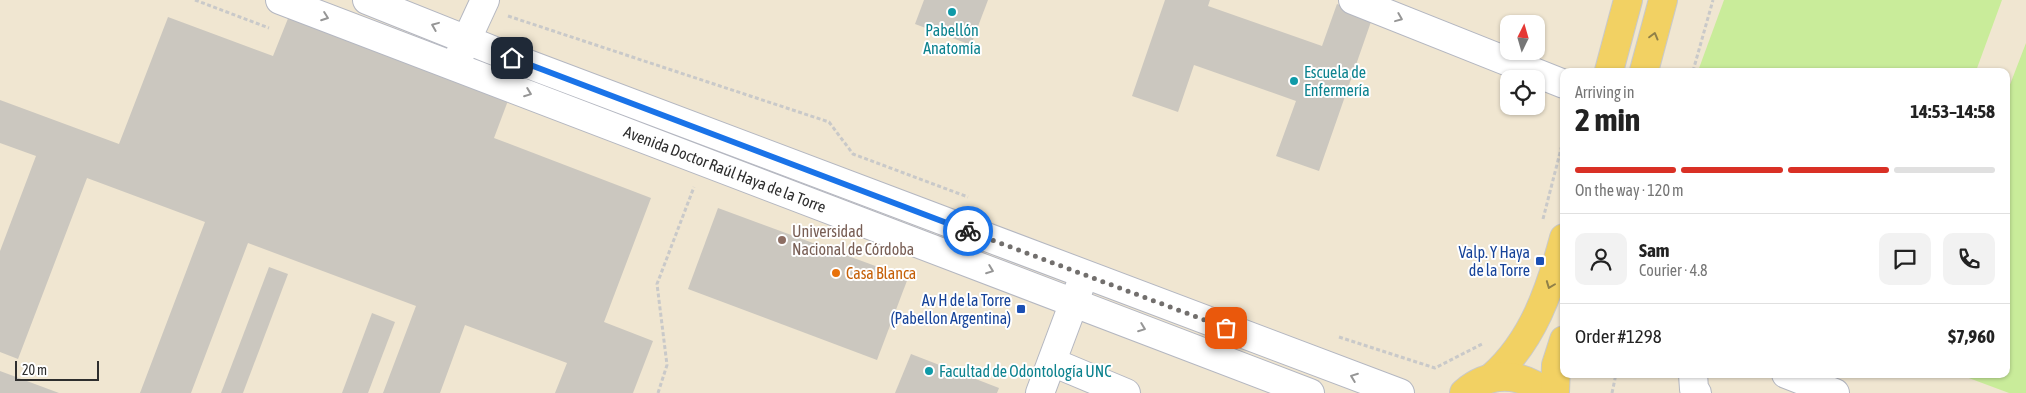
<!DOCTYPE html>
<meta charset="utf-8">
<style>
:root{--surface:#fff;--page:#f2f2f2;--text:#222;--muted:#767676;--line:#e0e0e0;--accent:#d93025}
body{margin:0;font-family:"Asap Condensed",sans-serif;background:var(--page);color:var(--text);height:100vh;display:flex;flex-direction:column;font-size:19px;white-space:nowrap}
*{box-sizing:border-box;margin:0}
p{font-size:16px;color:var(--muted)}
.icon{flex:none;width:28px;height:28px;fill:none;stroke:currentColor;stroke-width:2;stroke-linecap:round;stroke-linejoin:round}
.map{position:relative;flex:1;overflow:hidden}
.sheet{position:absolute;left:1560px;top:68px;width:450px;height:310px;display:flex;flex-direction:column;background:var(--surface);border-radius:10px;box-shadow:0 1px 4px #0004}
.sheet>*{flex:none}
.needle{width:32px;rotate:5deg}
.controls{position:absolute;left:1500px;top:15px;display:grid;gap:10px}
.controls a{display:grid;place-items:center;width:45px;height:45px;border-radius:10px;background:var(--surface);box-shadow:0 1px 4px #0004;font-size:25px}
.scale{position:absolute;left:15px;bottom:12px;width:84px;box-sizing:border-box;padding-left:5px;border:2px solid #2e2e2e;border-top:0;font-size:14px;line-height:18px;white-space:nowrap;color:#2e2e2e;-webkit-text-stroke:4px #fff;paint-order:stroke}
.pin{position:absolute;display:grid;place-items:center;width:42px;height:42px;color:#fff;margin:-21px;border-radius:10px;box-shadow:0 2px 8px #0006}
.courier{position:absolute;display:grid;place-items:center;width:50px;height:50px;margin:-25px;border:4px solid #1a73e8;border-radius:50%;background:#fff;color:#222;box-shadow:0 1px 6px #0007}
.summary em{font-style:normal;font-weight:700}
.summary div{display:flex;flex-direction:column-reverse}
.summary{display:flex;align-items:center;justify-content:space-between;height:85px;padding:0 15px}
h1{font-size:32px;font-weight:700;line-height:38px}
.bar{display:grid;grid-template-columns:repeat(4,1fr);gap:8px 5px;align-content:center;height:60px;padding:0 15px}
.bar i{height:6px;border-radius:4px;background:var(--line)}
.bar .selected{background:var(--accent)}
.bar p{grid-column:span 4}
.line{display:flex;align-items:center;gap:12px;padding:0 15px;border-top:1px solid var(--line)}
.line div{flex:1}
.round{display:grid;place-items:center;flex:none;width:52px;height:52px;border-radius:10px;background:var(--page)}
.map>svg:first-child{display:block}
</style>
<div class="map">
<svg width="2026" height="393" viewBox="0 0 2026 393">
<rect width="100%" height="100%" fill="#efe9e1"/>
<path fill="#f0e6d1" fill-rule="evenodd" d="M0,0H2026V393H0ZM1509,24H1536V51H1509ZM1564,71H2006V374H1564ZM1509,79H1536V106H1509Z"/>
<g fill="#c9ec9a">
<path d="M1724,0H2002L1976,71H1698Z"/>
<path d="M2026,43V393H2009L1958,374H2006V95Z"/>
</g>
<g fill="#cbc7bf">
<path d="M924,0H988L971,45L915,24Z"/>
<path d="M1165,0H1210L1208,6L1322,46L1337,4L1373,16L1319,171L1276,156L1296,101L1194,65L1178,112L1132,96Z"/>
<path d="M289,16L509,98L494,138L651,198L604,322L653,341L633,393H555L567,363L465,325L440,393H383L416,306L248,243L191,393H140L205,222L87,178L18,359L0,352V251L36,156L0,143V100L119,144L168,17L273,56Z"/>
<path d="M718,208L908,278L877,360L688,289Z"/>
<path d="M269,267L288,274L243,393H221Z"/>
<path d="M372,313L395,322L368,393H342Z"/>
<path d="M911,354L999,388L997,393H895Z"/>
<path d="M0,371L59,393H0Z"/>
</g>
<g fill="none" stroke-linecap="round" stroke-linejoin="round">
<g stroke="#b4b7c1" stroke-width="30">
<g id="minor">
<path d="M280,0L1310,393"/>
<path d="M367,0L512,58L1400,393"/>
<path d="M1353,0L1564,84"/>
<path d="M460,54L485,0"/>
<path d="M1052,362L1126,393"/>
<path d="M1693,374L1694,389L1697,393"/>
<path d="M1786,374L1835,393"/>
<path d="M1040,393L1080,286"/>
</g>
</g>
<g stroke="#c9c9c9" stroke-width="30">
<g id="major">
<path d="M1609,71L1628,0"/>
<path d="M1644,71L1663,0"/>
<path d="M1492,377C1533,341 1550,290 1564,238"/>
<path d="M1464,393C1489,371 1521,372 1546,393"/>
<path d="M1555,393L1556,365L1564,340"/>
</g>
</g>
<g stroke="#c9c9c9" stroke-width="3" stroke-dasharray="4 2.5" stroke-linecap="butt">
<path d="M195,0L269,28"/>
<path d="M508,16L829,122L853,154L968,197"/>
<path d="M1693,71L1713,0"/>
<path d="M1543,219L1564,137"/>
<path d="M1339,337L1435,368L1484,343"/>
<path d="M658,393L667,365L657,284L694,187"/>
<path d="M1612,393L1616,374"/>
</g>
<use href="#minor" stroke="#fff" stroke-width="28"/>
<use href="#major" stroke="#f2d163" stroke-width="28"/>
</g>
<defs><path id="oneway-chevron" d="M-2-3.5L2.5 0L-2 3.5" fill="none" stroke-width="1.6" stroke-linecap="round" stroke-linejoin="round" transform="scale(1.25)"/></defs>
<g stroke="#969696">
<use href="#oneway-chevron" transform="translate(325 17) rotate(20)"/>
<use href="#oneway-chevron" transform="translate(1399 18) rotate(22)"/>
<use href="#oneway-chevron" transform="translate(435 26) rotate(-158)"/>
<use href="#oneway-chevron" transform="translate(528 93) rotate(21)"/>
<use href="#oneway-chevron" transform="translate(990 270) rotate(21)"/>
<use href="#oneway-chevron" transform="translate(1142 328) rotate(21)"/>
<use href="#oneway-chevron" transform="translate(1354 377) rotate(-159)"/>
</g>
<g stroke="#908048">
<use href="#oneway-chevron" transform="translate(1654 36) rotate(-75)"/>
<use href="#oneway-chevron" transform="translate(1550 285) rotate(111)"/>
</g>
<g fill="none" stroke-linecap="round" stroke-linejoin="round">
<path stroke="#726f6d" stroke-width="5" stroke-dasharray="0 9" d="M968,231L1226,328"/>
<path stroke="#1a73e8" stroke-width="6" d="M512,58L968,231"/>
</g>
<g fill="#0f9aa8" stroke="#fff" stroke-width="2">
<circle cx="952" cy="12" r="5"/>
<circle cx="1294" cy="81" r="5"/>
<circle cx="929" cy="371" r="5"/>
</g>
<circle fill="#8d6e63" stroke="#fff" stroke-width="2" cx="782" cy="240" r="5"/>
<g fill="#1a4fb4" stroke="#fff" stroke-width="2">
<rect x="1535" y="256" width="10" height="10" rx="2.5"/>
<rect x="1016" y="304" width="10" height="10" rx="2.5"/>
</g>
<circle fill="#e8710a" stroke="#fff" stroke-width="2" cx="836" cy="273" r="5"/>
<g text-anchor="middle" stroke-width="4" stroke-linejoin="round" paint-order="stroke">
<g font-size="16" fill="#0d838f" stroke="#fff" text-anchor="start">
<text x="952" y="36" text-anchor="middle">Pabellón<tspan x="952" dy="18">Anatomía</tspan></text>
<text x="1304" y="78">Escuela de<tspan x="1304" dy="18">Enfermería</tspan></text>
<text x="939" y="377">Facultad de Odontología UNC</text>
</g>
<g font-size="16" fill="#2e2e2e" stroke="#fff">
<text transform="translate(725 169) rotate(21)" y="6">Avenida Doctor Raúl Haya de la Torre</text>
</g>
<g font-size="16" fill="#785e54" stroke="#fff" text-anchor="start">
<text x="792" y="237">Universidad<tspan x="792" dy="18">Nacional de Córdoba</tspan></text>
</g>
<g font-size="16" fill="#164399" stroke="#fff" text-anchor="end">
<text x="1530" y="258">Valp. Y Haya<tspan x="1530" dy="18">de la Torre</tspan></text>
<text x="1011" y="306">Av H de la Torre<tspan x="1011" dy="18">(Pabellon Argentina)</tspan></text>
</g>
<g font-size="16" fill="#c56008" stroke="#fff" text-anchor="start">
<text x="846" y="279">Casa Blanca</text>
</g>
</g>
</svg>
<div class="controls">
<a><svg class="needle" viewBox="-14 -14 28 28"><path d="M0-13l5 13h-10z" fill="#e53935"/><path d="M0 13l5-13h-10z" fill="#767676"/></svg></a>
<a><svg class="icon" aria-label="locate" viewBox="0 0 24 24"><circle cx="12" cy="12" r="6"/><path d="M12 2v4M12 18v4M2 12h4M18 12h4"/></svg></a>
</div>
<div class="scale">20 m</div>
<div class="pin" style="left:1226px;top:328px;background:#ea580c"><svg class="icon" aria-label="bag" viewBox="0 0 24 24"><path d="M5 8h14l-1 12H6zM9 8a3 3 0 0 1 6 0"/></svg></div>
<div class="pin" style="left:512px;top:58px;background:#1f2937"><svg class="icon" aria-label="home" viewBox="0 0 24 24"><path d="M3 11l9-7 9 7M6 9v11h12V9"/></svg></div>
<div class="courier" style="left:968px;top:231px"><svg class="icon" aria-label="bike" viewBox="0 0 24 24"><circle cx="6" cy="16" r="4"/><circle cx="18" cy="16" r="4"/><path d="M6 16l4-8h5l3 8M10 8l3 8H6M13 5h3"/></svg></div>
<section class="sheet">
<div class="summary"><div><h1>2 min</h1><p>Arriving in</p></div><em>14:53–14:58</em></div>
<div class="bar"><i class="selected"></i><i class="selected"></i><i class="selected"></i><i></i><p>On the way · 120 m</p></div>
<div class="line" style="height:90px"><a class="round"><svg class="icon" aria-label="person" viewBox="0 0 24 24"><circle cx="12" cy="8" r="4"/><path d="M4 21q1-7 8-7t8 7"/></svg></a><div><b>Sam</b><p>Courier · 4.8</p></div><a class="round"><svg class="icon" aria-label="chat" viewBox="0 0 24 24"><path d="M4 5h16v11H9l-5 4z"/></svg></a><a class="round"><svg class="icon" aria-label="phone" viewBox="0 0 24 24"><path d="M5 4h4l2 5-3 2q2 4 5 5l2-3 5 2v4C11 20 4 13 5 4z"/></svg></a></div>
<div class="line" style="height:65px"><div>Order #1298</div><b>$7,960</b></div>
</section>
</div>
